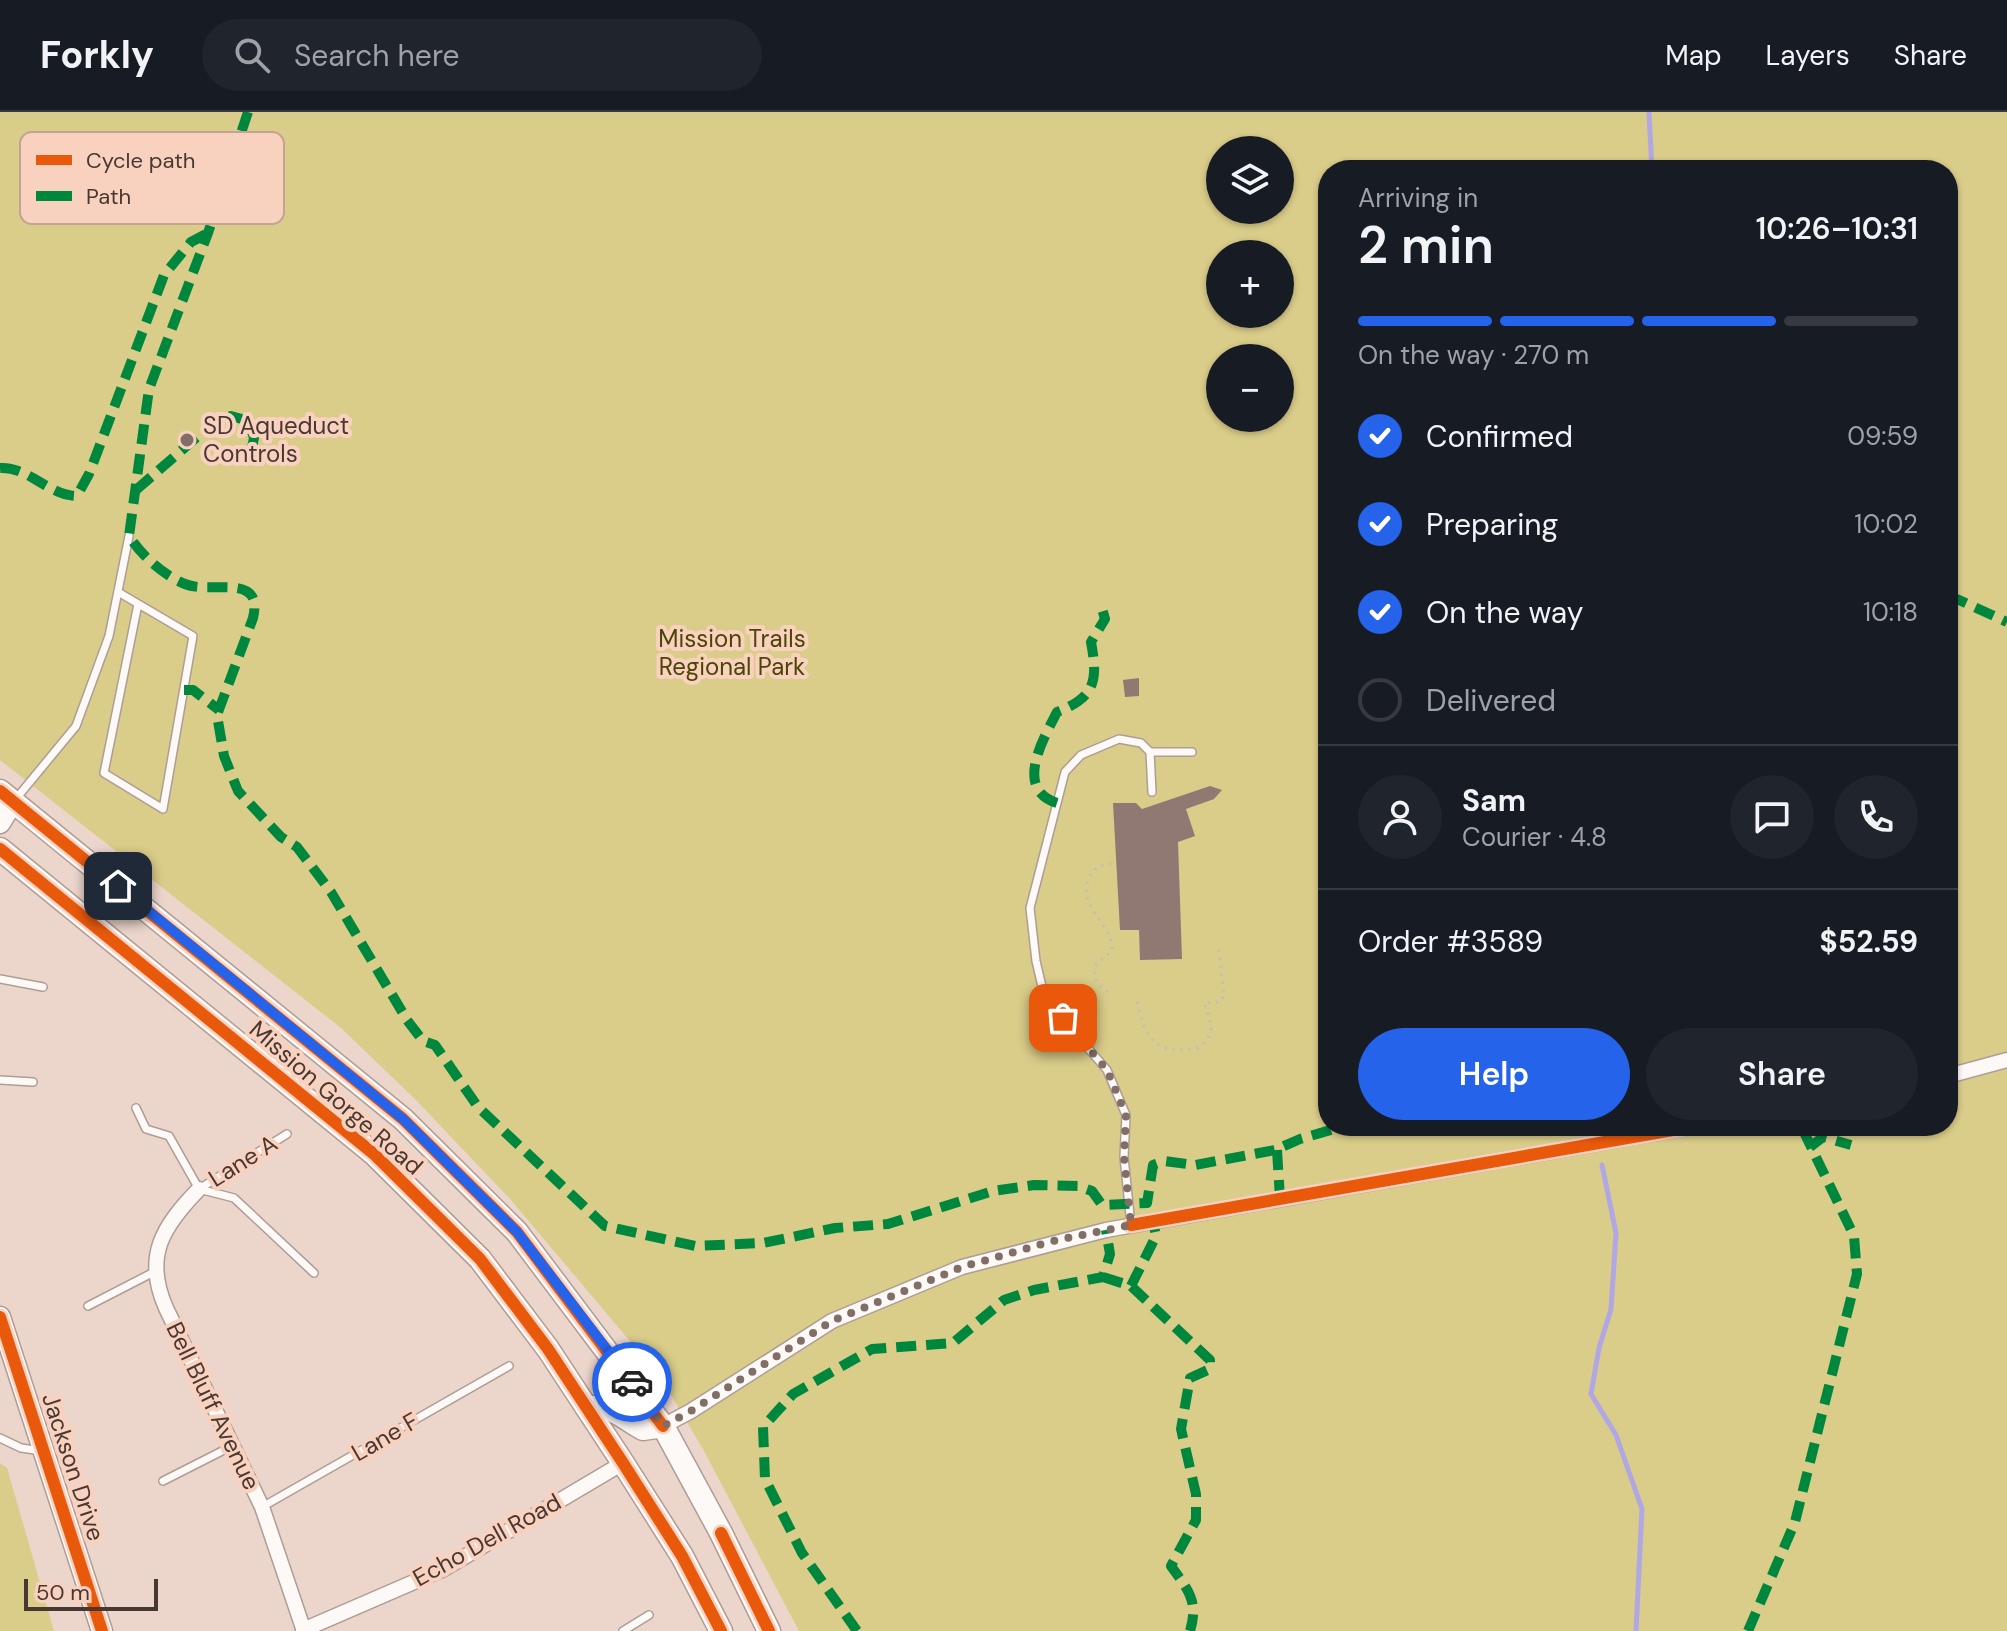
<!DOCTYPE html>
<meta charset="utf-8">
<style>
:root{--surface:#171b24;--page:#20242c;--text:#f1f3f6;--muted:#9ea1a6;--line:#363941;--accent:#2563eb}
body{margin:0;font-family:"DM Sans",sans-serif;background:var(--page);color:var(--text);height:100vh;display:flex;flex-direction:column;font-size:30px;white-space:nowrap}
*{box-sizing:border-box;margin:0}
p{font-size:26px;color:var(--muted)}
.icon{flex:none;width:44px;height:44px;fill:none;stroke:currentColor;stroke-width:2;stroke-linecap:round;stroke-linejoin:round}
.map{position:relative;flex:1;overflow:hidden}
.drawer{position:absolute;left:1318px;top:48px;width:640px;height:976px;display:flex;flex-direction:column;background:var(--surface);border-radius:32px;box-shadow:0 2px 6px #0004}
.drawer>*{flex:none}
.fabs{position:absolute;left:1206px;top:24px;display:grid;gap:16px}
.fabs a{display:grid;place-items:center;width:88px;height:88px;border-radius:50%;background:var(--surface);box-shadow:0 2px 6px #0004;font-size:40px}
.scale{position:absolute;left:24px;bottom:20px;width:134px;box-sizing:border-box;padding-left:8px;border:4px solid #483831;border-top:0;font-size:22px;line-height:28px;white-space:nowrap;color:#483831;-webkit-text-stroke:6px #f9d1bf;paint-order:stroke}
.pin{position:absolute;display:grid;place-items:center;width:68px;height:68px;color:#fff;margin:-34px;border-radius:16px;box-shadow:0 4px 12px #0006}
.courier{position:absolute;display:grid;place-items:center;width:80px;height:80px;margin:-40px;border:6px solid #2563eb;border-radius:50%;background:#fff;color:#222;box-shadow:0 2px 10px #0007}
.head em{font-style:normal;font-weight:600}
.head div{display:flex;flex-direction:column-reverse}
.head{display:flex;align-items:center;justify-content:space-between;height:136px;padding:0 40px}
h1{font-size:52px;font-weight:600;line-height:60px}
.bar{display:grid;grid-template-columns:repeat(4,1fr);gap:12px 8px;align-content:center;height:96px;padding:0 40px}
.bar i{height:10px;border-radius:6px;background:var(--line)}
.bar .selected{background:var(--accent)}
.bar p{grid-column:span 4}
.line{display:flex;align-items:center;gap:20px;padding:0 40px;border-top:2px solid var(--line)}
.line div{flex:1}
.round{display:grid;place-items:center;flex:none;width:84px;height:84px;border-radius:42px;background:var(--page)}
ol{padding:0 40px;list-style:none}
li{display:flex;align-items:center;gap:24px;height:88px}
li p{margin-inline-start:auto}
li .icon{padding:8px;border-radius:50%;background:var(--accent);color:#fff;stroke-width:4}
li:last-child{color:var(--muted)}
li i{width:44px;height:44px;border:4px solid var(--line);border-radius:50%}
.primary-button{display:flex;gap:16px;margin-top:auto;padding:16px 40px}
.primary-button a{flex:1;height:92px;border-radius:48px;background:var(--accent);color:#fff;font-size:32px;font-weight:600;line-height:92px;text-align:center}
.primary-button a+a{background:var(--page);color:var(--text)}
header{display:flex;align-items:center;gap:48px;box-sizing:border-box;height:112px;padding:0 40px;background:var(--surface);border-bottom:2px solid var(--line)}
header strong{font-size:38px}
nav{display:flex;gap:44px;margin-inline-start:auto;font-size:28px}
.search{width:560px;height:72px;background:var(--page);display:flex;align-items:center;gap:20px;box-sizing:border-box;padding:0 28px;border-radius:44px;color:var(--muted);font-size:30px}
.map>svg:first-child{display:block}
</style>
<header>
<strong>Forkly</strong>
<div class="search"><svg class="icon" aria-label="search" viewBox="0 0 24 24"><circle cx="10" cy="10" r="6"/><path d="M15 15l6 6"/></svg>Search here</div>
<nav><a>Map</a><a>Layers</a><a>Share</a></nav>
</header>
<div class="map">
<svg width="2007" height="1519" viewBox="0 0 2007 1519">
<rect width="100%" height="100%" fill="#ecd6cc"/>
<g fill="#dacc89" fill-rule="evenodd">
<path d="M0,0H2007V1519H799L704,1339L661,1266L511,1088L415,987L341,916L0,648ZM1220,38H1280V98H1220ZM1328,58H1948V1014H1328ZM1220,142H1280V202H1220ZM1220,246H1280V306H1220Z"/>
<path d="M0,1351L7,1356L54,1519H0Z"/>
</g>
<g fill="none" stroke-linecap="round" stroke-linejoin="round">
<g stroke="#b1a7e5" stroke-width="5">
<path d="M1649,0L1652,58"/>
<path d="M1602,1053L1616,1121L1611,1197L1599,1236L1591,1282L1616,1323L1642,1397L1636,1519"/>
</g>
</g>
<g fill="#907873">
<path d="M1139,566V584L1125,585L1123,568Z"/>
<path d="M1210,674L1222,678L1214,687L1186,697L1195,724L1178,730L1182,847L1140,848L1139,818H1120L1113,691H1136L1142,697Z"/>
</g>
<g fill="none" stroke-linecap="round" stroke-linejoin="round">
<g stroke="#ae9d96" stroke-width="10">
<g id="lane">
<path d="M118,480L193,524L163,697L104,661L138,492"/>
<path d="M1150,640L1152,680"/>
<path d="M15,688L76,614L109,524L129,424"/>
<path d="M0,867L43,875"/>
<path d="M0,968L33,970"/>
<path d="M136,996L146,1017L169,1024L199,1077"/>
<path d="M199,1077L234,1086L314,1161"/>
<path d="M199,1077L287,1022"/>
<path d="M1131,1113L1124,1045L1126,1003L1107,958L1045,887L1036,849L1030,796L1065,660L1081,643L1119,627L1141,631L1150,640H1192"/>
<path d="M88,1194L156,1159"/>
<path d="M0,1326L21,1336L42,1339"/>
<path d="M163,1369L232,1334"/>
<path d="M262,1395L509,1254"/>
<path d="M623,1519L649,1503"/>
</g>
</g>
<g stroke="#ae9d96" stroke-width="17">
<g id="street">
<path d="M1948,964L2007,948"/>
<path d="M199,1077C163,1114 143,1144 166,1196L262,1395L304,1519"/>
<path d="M663,1314L691,1299L832,1209L962,1155L1106,1118L1696,1014"/>
<path d="M303,1518L444,1457L623,1351"/>
</g>
</g>
<g stroke="#ae9d96" stroke-width="23">
<g id="secondary">
<path d="M0,711L13,690"/>
<path d="M0,1205L102,1519"/>
</g>
</g>
<g stroke="#ae9d96" stroke-width="25">
<g id="primary">
<path d="M0,679L403,1007L517,1120L663,1314L721,1421L769,1519"/>
<path d="M0,737L374,1042L480,1147L548,1237L623,1351L682,1444L721,1519"/>
<path d="M587,1296C609,1290 624,1307 643,1317L663,1314"/>
</g>
</g>
<g stroke="#c4bcb7" stroke-width="3" stroke-dasharray="2 6" stroke-linecap="butt">
<path d="M1108,880C1096,872 1092,866 1096,852L1112,839C1114,811 1074,794 1090,764C1096,754 1105,751 1116,751"/>
<path d="M1137,890C1146,930 1157,943 1198,936C1218,920 1211,911 1204,891L1220,890L1224,884L1218,833"/>
</g>
<use href="#lane" stroke="#fcf9f7" stroke-width="7"/>
<use href="#street" stroke="#fcf9f7" stroke-width="14"/>
<use href="#secondary" stroke="#fcf9f7" stroke-width="20"/>
<use href="#primary" stroke="#fcf9f7" stroke-width="22"/>
<g stroke="#00873e" stroke-width="10" stroke-dasharray="20 10" stroke-linecap="butt">
<path d="M248,0L208,121L149,277L129,424C142,444 163,463 185,472C211,483 264,459 253,506L217,603L224,644L238,679L281,725L297,735L331,780L407,908L423,929L435,933L478,995L605,1114L695,1134L763,1131L835,1116L888,1112L993,1079L1034,1073L1078,1074L1092,1079L1102,1093L1147,1091L1153,1053L1164,1049L1195,1053L1275,1038L1300,1027L1344,1014"/>
<path d="M0,356C28,354 49,384 77,384L89,362L164,163L191,130L208,121"/>
<path d="M136,378L213,311L231,304L249,309L254,326L251,340"/>
<path d="M1948,483L2007,510"/>
<path d="M184,578H193L219,598"/>
<path d="M1057,691C1013,677 1044,626 1057,600C1096,585 1098,568 1091,530L1105,507L1100,490"/>
<path d="M1810,1035L1823,1025L1851,1033"/>
<path d="M1277,1038L1280,1086"/>
<path d="M1103,1165L1131,1174L1210,1248V1257L1190,1266L1181,1317L1196,1382V1408L1171,1454C1188,1478 1199,1489 1190,1519"/>
<path d="M1131,1174L1156,1124L1152,1104"/>
<path d="M857,1519L802,1441L765,1367L763,1315L793,1282L872,1237L953,1231L1004,1188L1034,1178L1103,1165L1110,1142L1106,1118"/>
<path d="M1748,1519L1795,1410L1857,1162L1854,1124L1801,1014"/>
</g>
<g stroke="#f9d1bf" stroke-width="17">
<g id="cycleway">
<path d="M0,679L403,1007L517,1120L663,1314"/>
<path d="M0,737L374,1042L480,1147L548,1237L623,1351L682,1444L721,1519"/>
<path d="M1131,1113L1696,1014"/>
<path d="M0,1205L102,1519"/>
<path d="M721,1421L769,1519"/>
</g>
</g>
<use href="#cycleway" stroke="#e8590c" stroke-width="12"/>
</g>
<g fill="none" stroke-linecap="round" stroke-linejoin="round">
<path stroke="#816f67" stroke-width="8" stroke-dasharray="0 14.4" d="M632,1270L663,1314L691,1299L832,1209L962,1155L1053,1129L1131,1113L1124,1045L1126,1003L1107,958L1063,906"/>
<path stroke="#2563eb" stroke-width="10" d="M118,774L403,1007L517,1120L632,1270"/>
</g>
<circle fill="#816f67" stroke="#f9d1bf" stroke-width="3" cx="187" cy="328" r="8"/>
<g text-anchor="middle" stroke-width="8" stroke-linejoin="round" paint-order="stroke">
<g font-size="24" fill="#483831" stroke="#f9d1bf" text-anchor="start">
<text x="203" y="322">SD Aqueduct<tspan x="203" dy="28">Controls</tspan></text>
</g>
<g font-size="24" fill="#4b4605" stroke="#f9d1bf">
<text x="732" y="535">Mission Trails<tspan x="732" dy="28">Regional Park</tspan></text>
</g>
<g font-size="24" fill="#483831" stroke="#f9d1bf">
<text transform="translate(336 986) rotate(41)" y="8">Mission Gorge Road</text>
<text transform="translate(243 1049) rotate(-32)" y="8">Lane A</text>
<text transform="translate(213 1294) rotate(64)" y="8">Bell Bluff Avenue</text>
<text transform="translate(385 1325) rotate(-30)" y="8">Lane F</text>
<text transform="translate(73 1355) rotate(72)" y="8">Jackson Drive</text>
<text transform="translate(487 1428) rotate(-29)" y="8">Echo Dell Road</text>
</g>
</g>
<rect x="20" y="20" width="264" height="92" rx="12" fill="#f9d1bf" stroke="#c4a394" stroke-width="2"/>
<rect x="36" y="43" width="36" height="10" fill="#e8590c"/>
<rect x="36" y="79" width="36" height="10" fill="#00873e"/>
<g font-size="22" fill="#483831">
<text x="86" y="56">Cycle path</text>
<text x="86" y="92">Path</text>
</g>
</svg>
<div class="fabs">
<a><svg class="icon" aria-label="layers" viewBox="0 0 24 24"><path d="M12 4l9 5-9 5-9-5zM3 14l9 5 9-5"/></svg></a>
<a>+</a>
<a>−</a>
</div>
<div class="scale">50 m</div>
<div class="pin" style="left:1063px;top:906px;background:#ea580c"><svg class="icon" aria-label="bag" viewBox="0 0 24 24"><path d="M5 8h14l-1 12H6zM9 8a3 3 0 0 1 6 0"/></svg></div>
<div class="pin" style="left:118px;top:774px;background:#1f2937"><svg class="icon" aria-label="home" viewBox="0 0 24 24"><path d="M3 11l9-7 9 7M6 9v11h12V9"/></svg></div>
<div class="courier" style="left:632px;top:1270px"><svg class="icon" aria-label="car" viewBox="0 0 24 24"><path d="M5 17H2v-5l4-1 3-4h7l3 4 3 1v5h-3M9 17h6M6 11h13"/><circle cx="7" cy="17" r="2"/><circle cx="17" cy="17" r="2"/></svg></div>
<section class="drawer">
<div class="head"><div><h1>2 min</h1><p>Arriving in</p></div><em>10:26–10:31</em></div>
<div class="bar"><i class="selected"></i><i class="selected"></i><i class="selected"></i><i></i><p>On the way · 270 m</p></div>
<ol>
<li><svg class="icon" aria-label="check" viewBox="0 0 24 24"><path d="M5 12l5 5 9-10"/></svg>Confirmed<p>09:59</p></li>
<li><svg class="icon" aria-label="check" viewBox="0 0 24 24"><path d="M5 12l5 5 9-10"/></svg>Preparing<p>10:02</p></li>
<li><svg class="icon" aria-label="check" viewBox="0 0 24 24"><path d="M5 12l5 5 9-10"/></svg>On the way<p>10:18</p></li>
<li><i></i>Delivered</li>
</ol>
<div class="line" style="height:144px"><a class="round"><svg class="icon" aria-label="person" viewBox="0 0 24 24"><circle cx="12" cy="8" r="4"/><path d="M4 21q1-7 8-7t8 7"/></svg></a><div><b>Sam</b><p>Courier · 4.8</p></div><a class="round"><svg class="icon" aria-label="chat" viewBox="0 0 24 24"><path d="M4 5h16v11H9l-5 4z"/></svg></a><a class="round"><svg class="icon" aria-label="phone" viewBox="0 0 24 24"><path d="M5 4h4l2 5-3 2q2 4 5 5l2-3 5 2v4C11 20 4 13 5 4z"/></svg></a></div>
<div class="line" style="height:104px"><div>Order #3589</div><b>$52.59</b></div>
<div class="primary-button"><a>Help</a><a>Share</a></div>
</section>
</div>
